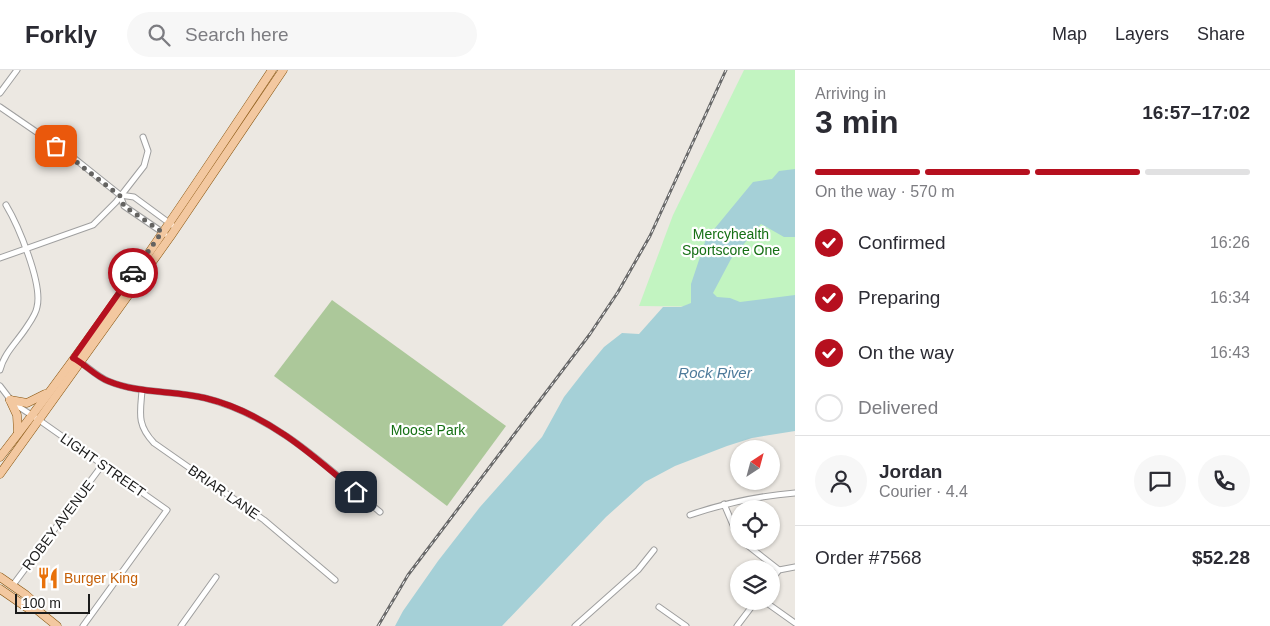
<!DOCTYPE html>
<meta charset="utf-8">
<style>
:root{--surface:#fff;--page:#f7f7f7;--text:#2b2b33;--muted:#7c7c81;--line:#e1e1e2;--accent:#b6101f}
body{margin:0;font-family:Arial,sans-serif;background:var(--page);color:var(--text);height:100vh;display:flex;flex-direction:column;font-size:19px;white-space:nowrap}
*{box-sizing:border-box;margin:0}
p{font-size:16px;color:var(--muted)}
.icon{flex:none;width:28px;height:28px;fill:none;stroke:currentColor;stroke-width:2;stroke-linecap:round;stroke-linejoin:round}
.map{position:relative;flex:1;overflow:hidden}
.panel{display:flex;flex-direction:column;background:var(--surface);width:475px}
.panel>*{flex:none}
.needle{width:32px;rotate:36deg}
.fabs{position:absolute;left:730px;top:370px;display:grid;gap:10px}
.fabs a{display:grid;place-items:center;width:50px;height:50px;border-radius:50%;background:var(--surface);box-shadow:0 1px 4px #0004;font-size:25px}
.scale{position:absolute;left:15px;bottom:12px;width:75px;box-sizing:border-box;padding-left:5px;border:2px solid #1b1b1b;border-top:0;font-size:14px;line-height:18px;white-space:nowrap;color:#1b1b1b;-webkit-text-stroke:4px #fff;paint-order:stroke}
.pin{position:absolute;display:grid;place-items:center;width:42px;height:42px;color:#fff;margin:-21px;border-radius:10px;box-shadow:0 2px 8px #0006}
.courier{position:absolute;display:grid;place-items:center;width:50px;height:50px;margin:-25px;border:4px solid #b6101f;border-radius:50%;background:#fff;color:#222;box-shadow:0 1px 6px #0007}
.headline em{font-style:normal;font-weight:800}
.headline div{display:flex;flex-direction:column-reverse}
.headline{display:flex;align-items:center;justify-content:space-between;height:85px;padding:0 20px}
h1{font-size:32px;font-weight:800;line-height:38px}
.bar{display:grid;grid-template-columns:repeat(4,1fr);gap:8px 5px;align-content:center;height:60px;padding:0 20px}
.bar i{height:6px;border-radius:4px;background:var(--line)}
.bar .current{background:var(--accent)}
.bar p{grid-column:span 4}
.line{display:flex;align-items:center;gap:12px;padding:0 20px;border-top:1px solid var(--line)}
.line div{flex:1}
.round{display:grid;place-items:center;flex:none;width:52px;height:52px;border-radius:26px;background:var(--page)}
ol{padding:0 20px;list-style:none}
li{display:flex;align-items:center;gap:15px;height:55px}
li p{margin-inline-start:auto}
li .icon{padding:5px;border-radius:50%;background:var(--accent);color:#fff;stroke-width:4}
li:last-child{color:var(--muted)}
li i{width:28px;height:28px;border:2px solid var(--line);border-radius:50%}
header{display:flex;align-items:center;gap:30px;box-sizing:border-box;height:70px;padding:0 25px;background:var(--surface);border-bottom:1px solid var(--line)}
header strong{font-size:24px}
nav{display:flex;gap:28px;margin-inline-start:auto;font-size:18px}
.search{width:350px;height:45px;background:var(--page);display:flex;align-items:center;gap:12px;box-sizing:border-box;padding:0 18px;border-radius:28px;color:var(--muted);font-size:19px}
main{display:flex;flex:1;min-height:0}
.map>svg:first-child{display:block}
</style>
<header>
<strong>Forkly</strong>
<div class="search"><svg class="icon" aria-label="search" viewBox="0 0 24 24"><circle cx="10" cy="10" r="6"/><path d="M15 15l6 6"/></svg>Search here</div>
<nav><a>Map</a><a>Layers</a><a>Share</a></nav>
</header>
<main>
<div class="map">
<svg width="795" height="556" viewBox="0 0 795 556">
<rect width="100%" height="100%" fill="#ece8e2"/>
<path fill="#acc89a" d="M332,230L506,356L447,436L274,306Z"/>
<path fill="#c2f4c1" d="M744,0H795V238L639,236L673,145Z"/>
<path fill="#a5d0d7" d="M795,99V167H784L761,154L731,189L713,223L717,227L730,228L740,232L795,225V361L752,368L727,376L675,396L645,412L606,447L502,556H395L403,541L438,491L480,437L542,367L564,327L585,300L604,277L622,263L639,264L663,237H681L691,233V214L706,169L753,112L772,109L779,101Z"/>
<g fill="none" stroke-linecap="round" stroke-linejoin="round">
<g stroke="#9f9f9f" stroke-width="7">
<g id="minor">
<path d="M0,23L17,0"/>
<path d="M0,37L70,85L120,125L124,136L165,164"/>
<path d="M120,125L134,127L172,155"/>
<path d="M0,188L93,155L116,132L144,96L148,81L143,67"/>
<path d="M80,292C89,298 98,307 108,311C139,324 173,320 205,328C274,345 327,397 380,442"/>
<path d="M0,300C4,283 17,272 26,258C30,252 36,244 37,237C43,214 18,155 6,135"/>
<path d="M0,316L13,333L39,350L167,440L83,556"/>
<path d="M142,321C140,344 137,355 154,373L264,450L335,510"/>
<path d="M724,434L739,469"/>
<path d="M690,445C725,433 758,426 795,423"/>
<path d="M742,471L779,500"/>
<path d="M771,510L779,500L795,497"/>
<path d="M13,515L103,394"/>
<path d="M764,531L795,553"/>
<path d="M659,537L686,556"/>
<path d="M181,556L216,507"/>
<path d="M575,556L638,500L654,480"/>
<path d="M737,556L756,531"/>
</g>
</g>
<g stroke="#87530c" stroke-width="9">
<g id="primary">
<path d="M10,330L27,333L45,324"/>
<path d="M10,330L17,345L18,363"/>
<path d="M0,387C97,263 185,131 272,0"/>
<path d="M0,404L170,167L283,0"/>
<path d="M0,507L26,525L35,533L36,539L57,556"/>
<path d="M0,519L29,539H36"/>
</g>
</g>
<use href="#minor" stroke="#fff" stroke-width="5"/>
<use href="#primary" stroke="#f3c8a0" stroke-width="8"/>
<g stroke="#696969" stroke-width="3">
<path id="rail" d="M378,556L408,505L590,264L618,222L650,166L726,0"/>
</g>
<use href="#rail" stroke="#fff" stroke-width="1" stroke-dasharray="4" stroke-linecap="butt"/>
</g>
<g fill="none" stroke-linecap="round" stroke-linejoin="round">
<path stroke="#646361" stroke-width="5" stroke-dasharray="0 9" d="M56,76L120,126L124,136L162,162L133,203"/>
<path stroke="#b6101f" stroke-width="6" d="M133,203L73,288C85,294 95,306 108,311C139,324 173,320 205,328C264,342 311,383 356,422"/>
</g>
<defs>
<g id="restaurant-bare" transform="scale(1.725)"><path d="M-5-6h1v4h1v-4h1v4h1v-4h1v5L-1.5 .5V6h-2V.5L-5-1ZM5-6V6H3V1.5H1.5Q1.5-4 5-6Z" fill="#e8710a" stroke="#fff" stroke-width="2.5" paint-order="stroke"/></g>
</defs>
<g fill-rule="evenodd">
<use href="#restaurant-bare" x="48" y="508"/>
</g>
<g text-anchor="middle" stroke-width="4.5" stroke-linejoin="round" paint-order="stroke">
<g font-size="14" fill="#156f14" stroke="#fff">
<text x="731" y="169">Mercyhealth<tspan x="731" dy="16">Sportscore One</tspan></text>
<text x="428" y="365">Moose Park</text>
</g>
<g font-size="14" fill="#1b1b1b" stroke="#fff">
<text transform="translate(103 395) rotate(35)" y="5">LIGHT STREET</text>
<text transform="translate(224 422) rotate(35)" y="5">BRIAR LANE</text>
<text transform="translate(58 455) rotate(-53)" y="5">ROBEY AVENUE</text>
</g>
<g font-size="14" fill="#c56008" stroke="#fff" text-anchor="start">
<text x="64" y="513">Burger King</text>
</g>
<g font-size="15" font-style="italic" fill="#4e7b9b" stroke="#fff">
<text x="715" y="308">Rock River</text>
</g>
</g>
</svg>
<div class="fabs">
<a><svg class="needle" viewBox="-14 -14 28 28"><path d="M0-13l5 13h-10z" fill="#e53935"/><path d="M0 13l5-13h-10z" fill="#7c7c81"/></svg></a>
<a><svg class="icon" aria-label="locate" viewBox="0 0 24 24"><circle cx="12" cy="12" r="6"/><path d="M12 2v4M12 18v4M2 12h4M18 12h4"/></svg></a>
<a><svg class="icon" aria-label="layers" viewBox="0 0 24 24"><path d="M12 4l9 5-9 5-9-5zM3 14l9 5 9-5"/></svg></a>
</div>
<div class="scale">100 m</div>
<div class="pin" style="left:56px;top:76px;background:#ea580c"><svg class="icon" aria-label="bag" viewBox="0 0 24 24"><path d="M5 8h14l-1 12H6zM9 8a3 3 0 0 1 6 0"/></svg></div>
<div class="pin" style="left:356px;top:422px;background:#1f2937"><svg class="icon" aria-label="home" viewBox="0 0 24 24"><path d="M3 11l9-7 9 7M6 9v11h12V9"/></svg></div>
<div class="courier" style="left:133px;top:203px"><svg class="icon" aria-label="car" viewBox="0 0 24 24"><path d="M5 17H2v-5l4-1 3-4h7l3 4 3 1v5h-3M9 17h6M6 11h13"/><circle cx="7" cy="17" r="2"/><circle cx="17" cy="17" r="2"/></svg></div>
</div>
<section class="panel">
<div class="headline"><div><h1>3 min</h1><p>Arriving in</p></div><em>16:57–17:02</em></div>
<div class="bar"><i class="current"></i><i class="current"></i><i class="current"></i><i></i><p>On the way · 570 m</p></div>
<ol>
<li><svg class="icon" aria-label="check" viewBox="0 0 24 24"><path d="M5 12l5 5 9-10"/></svg>Confirmed<p>16:26</p></li>
<li><svg class="icon" aria-label="check" viewBox="0 0 24 24"><path d="M5 12l5 5 9-10"/></svg>Preparing<p>16:34</p></li>
<li><svg class="icon" aria-label="check" viewBox="0 0 24 24"><path d="M5 12l5 5 9-10"/></svg>On the way<p>16:43</p></li>
<li><i></i>Delivered</li>
</ol>
<div class="line" style="height:90px"><a class="round"><svg class="icon" aria-label="person" viewBox="0 0 24 24"><circle cx="12" cy="8" r="4"/><path d="M4 21q1-7 8-7t8 7"/></svg></a><div><b>Jordan</b><p>Courier · 4.4</p></div><a class="round"><svg class="icon" aria-label="chat" viewBox="0 0 24 24"><path d="M4 5h16v11H9l-5 4z"/></svg></a><a class="round"><svg class="icon" aria-label="phone" viewBox="0 0 24 24"><path d="M5 4h4l2 5-3 2q2 4 5 5l2-3 5 2v4C11 20 4 13 5 4z"/></svg></a></div>
<div class="line" style="height:65px"><div>Order #7568</div><b>$52.28</b></div>
</section>
</main>
